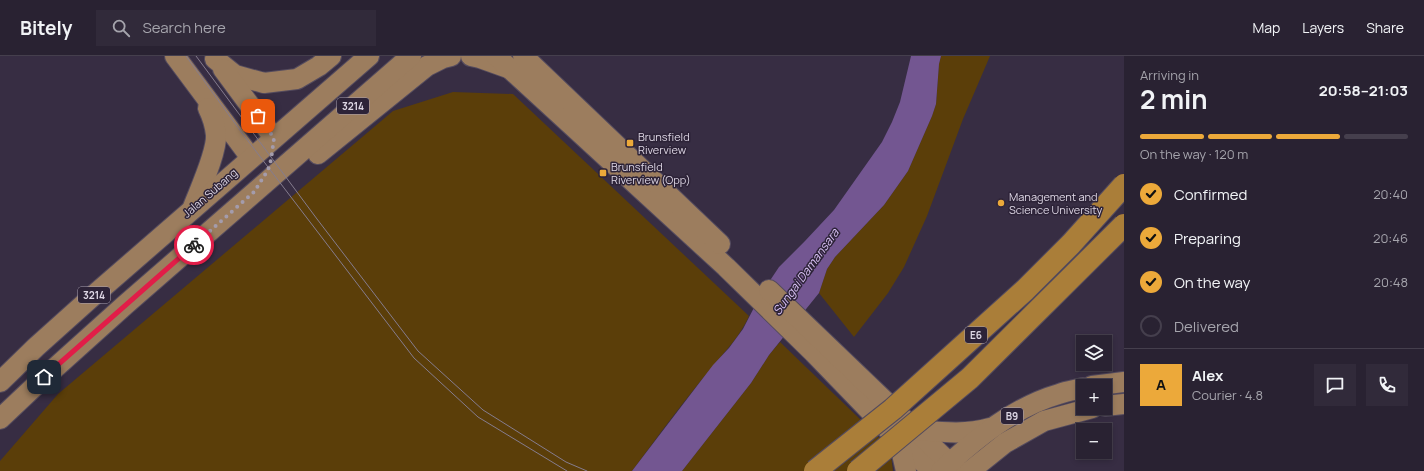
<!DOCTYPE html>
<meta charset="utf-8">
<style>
:root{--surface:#292232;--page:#312a3a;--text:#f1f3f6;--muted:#a5a4ac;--line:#453f4d;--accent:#eca93a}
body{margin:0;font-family:Manrope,sans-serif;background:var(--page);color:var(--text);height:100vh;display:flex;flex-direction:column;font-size:15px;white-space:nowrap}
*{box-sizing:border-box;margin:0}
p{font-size:13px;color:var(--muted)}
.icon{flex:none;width:22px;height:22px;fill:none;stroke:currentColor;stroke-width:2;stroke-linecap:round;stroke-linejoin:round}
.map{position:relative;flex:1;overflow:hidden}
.panel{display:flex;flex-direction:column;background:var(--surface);width:300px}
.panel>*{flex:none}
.buttons{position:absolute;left:1076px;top:279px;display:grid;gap:8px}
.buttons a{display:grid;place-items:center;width:36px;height:36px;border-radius:0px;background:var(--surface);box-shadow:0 2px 6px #0003,0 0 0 1px var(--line);font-size:20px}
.pin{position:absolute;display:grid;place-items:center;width:34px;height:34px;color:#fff;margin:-17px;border-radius:8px;box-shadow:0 2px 6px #0006}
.courier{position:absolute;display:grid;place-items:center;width:40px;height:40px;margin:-20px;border:3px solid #e11d48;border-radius:50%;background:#fff;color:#222;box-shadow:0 1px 5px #0007}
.headline em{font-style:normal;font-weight:700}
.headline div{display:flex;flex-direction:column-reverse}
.headline{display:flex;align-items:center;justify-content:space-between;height:68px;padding:0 16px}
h1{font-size:26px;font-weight:700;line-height:30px}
.bar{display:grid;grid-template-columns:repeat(4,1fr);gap:6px 4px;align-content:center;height:48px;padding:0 16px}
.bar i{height:5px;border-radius:3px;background:var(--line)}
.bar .selected{background:var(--accent)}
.bar p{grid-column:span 4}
.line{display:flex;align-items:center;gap:10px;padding:0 16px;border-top:1px solid var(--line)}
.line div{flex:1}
.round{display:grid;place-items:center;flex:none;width:42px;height:42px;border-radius:0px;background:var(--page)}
ol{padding:0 16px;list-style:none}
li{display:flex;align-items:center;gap:12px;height:44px}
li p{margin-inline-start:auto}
li .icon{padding:4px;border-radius:50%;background:var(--accent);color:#111;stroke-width:4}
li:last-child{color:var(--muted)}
li i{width:22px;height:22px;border:2px solid var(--line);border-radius:50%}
header{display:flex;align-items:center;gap:24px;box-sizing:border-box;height:56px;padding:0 20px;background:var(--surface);border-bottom:1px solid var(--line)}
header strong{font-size:19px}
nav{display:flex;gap:22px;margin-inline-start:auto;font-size:14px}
.search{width:280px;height:36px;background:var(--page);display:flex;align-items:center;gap:10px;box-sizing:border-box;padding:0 14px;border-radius:0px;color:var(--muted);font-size:15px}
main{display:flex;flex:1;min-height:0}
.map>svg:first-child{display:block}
</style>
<header>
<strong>Bitely</strong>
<div class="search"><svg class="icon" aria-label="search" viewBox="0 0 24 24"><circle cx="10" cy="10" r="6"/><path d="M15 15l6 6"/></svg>Search here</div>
<nav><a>Map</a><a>Layers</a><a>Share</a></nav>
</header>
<main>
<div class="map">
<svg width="1124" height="415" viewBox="0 0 1124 415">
<rect width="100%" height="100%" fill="#372d43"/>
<g fill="#5b3e09">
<path d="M941,0H990L963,63L927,160L904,211L888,237L854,281L819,237L827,213L835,201L884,149L908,115L932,60L936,48L939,8Z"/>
<path d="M453,36L513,38L749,260C740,280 727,293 713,310C685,343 658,380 632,415H0V405L58,338L393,55Z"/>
<path d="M780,286L890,392L893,415H682L751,327L769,299Z"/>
</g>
<path fill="#735691" d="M911,0H941L939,8L936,48L932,60L908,115L884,149L835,201L827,213L819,237L769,299L751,327L682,415H632L713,309L729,292L743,273L761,238L779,211L805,185L834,154L882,86L892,66L900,46Z"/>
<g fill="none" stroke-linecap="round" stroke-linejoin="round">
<g stroke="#544b5e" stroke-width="22">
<g id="primary">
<path d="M175,0L251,102"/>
<path d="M471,0L480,2L508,12"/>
<path d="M496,0L726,211L814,297L899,385L933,415"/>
<path d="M523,0L720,188"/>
<path d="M215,3L235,19L264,27L297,23L319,10L331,0"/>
<path d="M223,13L274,82"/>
<path d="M318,98L427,10L443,2L451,0"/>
<path d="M193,151C200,133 217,96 216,79C215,69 212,60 208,52"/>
<path d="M769,234L958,415"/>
<path d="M0,326L36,291L94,239L369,0"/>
<path d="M1092,330L1124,326"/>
<path d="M1105,350L1124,348"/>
<path d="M0,363L36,329L125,249L411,0"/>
<path d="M915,374C941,376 965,379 990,372"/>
<path d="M899,385L906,415"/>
<path d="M941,415C975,383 1014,351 1059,338C1067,335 1075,334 1083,332"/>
<path d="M970,415L1005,387L1044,365L1092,352"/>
</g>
</g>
<use href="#primary" stroke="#9c7d5e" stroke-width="20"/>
<g stroke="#857c8e" stroke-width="1">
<path d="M186,0L242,77L414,302L478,361L567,415"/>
<path d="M196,0L317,163L418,295L483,354L566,406L587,415"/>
</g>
<g stroke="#544b5e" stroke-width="24" stroke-linecap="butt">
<g id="motorway-bridge">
<path d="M815,415L893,353L1025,234L1071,188L1124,129"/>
<path d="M858,415L970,322L1124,169"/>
</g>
</g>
<use href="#motorway-bridge" stroke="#aa7e39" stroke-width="22"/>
</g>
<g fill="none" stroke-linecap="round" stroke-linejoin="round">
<path stroke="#a49cac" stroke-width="4" stroke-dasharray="0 7.2" d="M194,189L254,136L268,114L271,104L274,82L258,60"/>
<path stroke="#e11d48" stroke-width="5" d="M44,321L194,189"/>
</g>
<g fill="#eca93a" stroke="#2d2338" stroke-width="1.5">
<rect x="626" y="83" width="8" height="8" rx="2"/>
<rect x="599" y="113" width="8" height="8" rx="2"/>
<circle cx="1001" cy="147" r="4"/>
</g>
<g text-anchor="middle" stroke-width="3" stroke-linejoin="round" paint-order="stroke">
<g fill="#2d2338" stroke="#a9a1b1" stroke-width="1">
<rect x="337" y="42" width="32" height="16" rx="3"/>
<rect x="78" y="231" width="32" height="16" rx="3"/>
<rect x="965" y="271" width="22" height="16" rx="3"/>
<rect x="1001" y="352" width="22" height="16" rx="3"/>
</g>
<g font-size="10" font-weight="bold" fill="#ded7e5">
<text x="353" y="54">3214</text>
<text x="94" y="243">3214</text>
<text x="976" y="283">E6</text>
<text x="1012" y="364">B9</text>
</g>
<g font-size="11" fill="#ded7e5" stroke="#2d2338" text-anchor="start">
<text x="638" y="85">Brunsfield<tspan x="638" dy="13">Riverview</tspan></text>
<text x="611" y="115">Brunsfield<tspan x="611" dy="13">Riverview (Opp)</tspan></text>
<text x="1009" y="145">Management and<tspan x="1009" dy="13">Science University</tspan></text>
</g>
<g font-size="11" fill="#ded7e5" stroke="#2d2338">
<text transform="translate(210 137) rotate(-41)" y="4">Jalan Subang</text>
</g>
<g font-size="12" font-style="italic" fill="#d8c0f4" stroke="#2d2338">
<text transform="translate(806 216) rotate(-54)" y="4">Sungai Damansara</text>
</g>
</g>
</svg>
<div class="buttons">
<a><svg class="icon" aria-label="layers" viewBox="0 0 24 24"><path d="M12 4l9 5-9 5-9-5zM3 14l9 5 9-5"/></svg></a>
<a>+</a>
<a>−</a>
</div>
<div class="pin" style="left:258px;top:60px;background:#ea580c"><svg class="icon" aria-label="bag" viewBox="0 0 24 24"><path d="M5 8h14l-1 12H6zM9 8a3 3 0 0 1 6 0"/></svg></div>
<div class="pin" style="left:44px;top:321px;background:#1f2937"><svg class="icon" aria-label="home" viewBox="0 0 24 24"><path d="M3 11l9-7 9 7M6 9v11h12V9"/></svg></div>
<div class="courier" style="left:194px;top:189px"><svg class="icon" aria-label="bike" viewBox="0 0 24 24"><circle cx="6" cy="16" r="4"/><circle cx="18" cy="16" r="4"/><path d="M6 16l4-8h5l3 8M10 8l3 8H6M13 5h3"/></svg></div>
</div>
<section class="panel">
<div class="headline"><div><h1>2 min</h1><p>Arriving in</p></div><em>20:58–21:03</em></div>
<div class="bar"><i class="selected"></i><i class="selected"></i><i class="selected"></i><i></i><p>On the way · 120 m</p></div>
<ol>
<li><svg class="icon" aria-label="check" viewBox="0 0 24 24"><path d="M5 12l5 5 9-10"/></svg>Confirmed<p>20:40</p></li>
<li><svg class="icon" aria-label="check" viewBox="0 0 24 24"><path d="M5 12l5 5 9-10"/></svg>Preparing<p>20:46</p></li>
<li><svg class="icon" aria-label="check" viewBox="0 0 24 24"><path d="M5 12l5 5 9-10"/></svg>On the way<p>20:48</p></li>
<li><i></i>Delivered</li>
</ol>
<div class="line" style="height:72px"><b class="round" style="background:var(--accent);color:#111">A</b><div><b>Alex</b><p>Courier · 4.8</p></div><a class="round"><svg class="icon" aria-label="chat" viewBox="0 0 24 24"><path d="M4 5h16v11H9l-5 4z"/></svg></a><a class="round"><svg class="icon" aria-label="phone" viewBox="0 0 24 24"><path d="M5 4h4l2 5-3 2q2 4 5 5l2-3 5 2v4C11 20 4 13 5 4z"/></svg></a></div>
</section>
</main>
